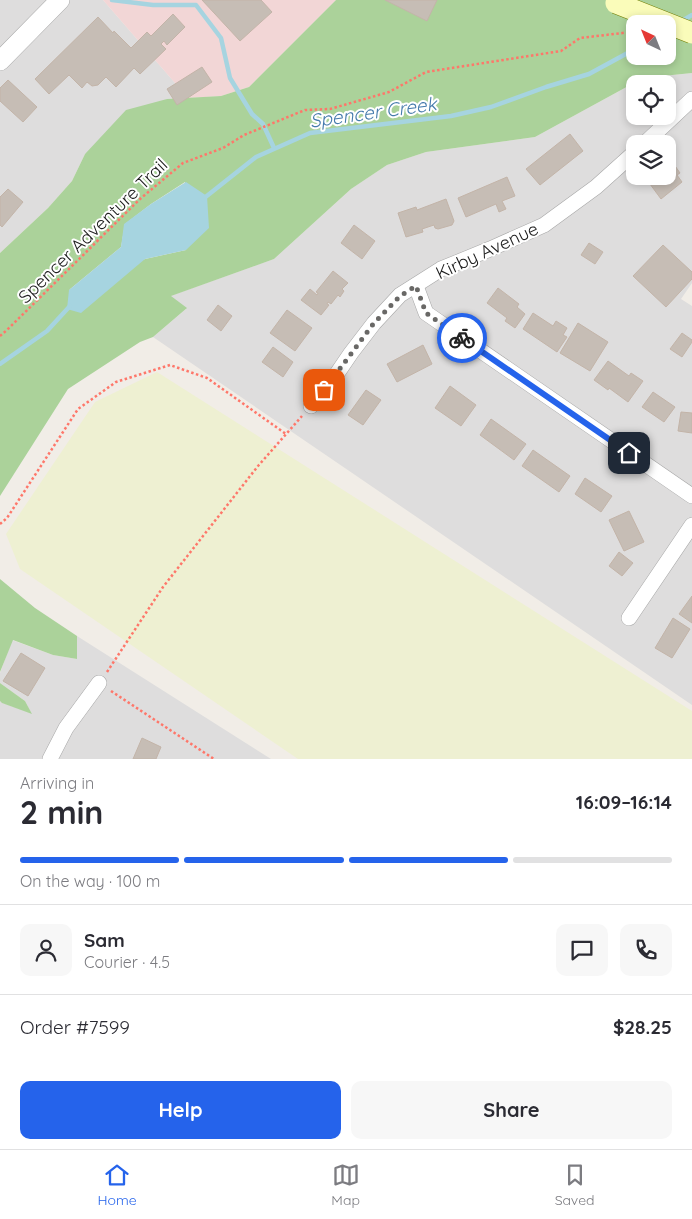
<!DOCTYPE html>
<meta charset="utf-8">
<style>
:root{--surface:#fff;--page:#f7f7f7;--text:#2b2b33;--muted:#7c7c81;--line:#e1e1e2;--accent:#2563eb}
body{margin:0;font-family:Quicksand,sans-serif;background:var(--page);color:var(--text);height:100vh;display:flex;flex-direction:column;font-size:19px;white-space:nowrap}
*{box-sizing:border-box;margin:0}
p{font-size:16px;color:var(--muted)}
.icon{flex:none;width:28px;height:28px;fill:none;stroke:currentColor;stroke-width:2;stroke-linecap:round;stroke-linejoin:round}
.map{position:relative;height:759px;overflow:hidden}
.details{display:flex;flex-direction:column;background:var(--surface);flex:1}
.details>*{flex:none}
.needle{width:32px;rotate:317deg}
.controls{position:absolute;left:626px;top:15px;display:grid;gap:10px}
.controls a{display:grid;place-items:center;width:50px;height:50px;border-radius:10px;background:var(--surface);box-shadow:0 2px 8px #0003;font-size:25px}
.pin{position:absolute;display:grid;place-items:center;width:42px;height:42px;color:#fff;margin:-21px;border-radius:10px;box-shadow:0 2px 8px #0006}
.courier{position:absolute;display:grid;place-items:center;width:50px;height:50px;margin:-25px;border:4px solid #2563eb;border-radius:50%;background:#fff;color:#222;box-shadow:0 1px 6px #0007}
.overview em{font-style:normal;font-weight:800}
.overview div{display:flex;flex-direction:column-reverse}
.overview{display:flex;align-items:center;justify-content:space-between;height:85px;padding:0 20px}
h1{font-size:32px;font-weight:800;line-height:38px}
.bar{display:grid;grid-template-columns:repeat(4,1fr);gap:8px 5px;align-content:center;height:60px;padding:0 20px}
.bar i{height:6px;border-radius:4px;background:var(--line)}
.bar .on{background:var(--accent)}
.bar p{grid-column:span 4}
.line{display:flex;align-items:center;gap:12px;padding:0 20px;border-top:1px solid var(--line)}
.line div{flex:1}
.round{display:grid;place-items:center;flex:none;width:52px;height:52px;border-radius:10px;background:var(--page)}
.action{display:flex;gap:10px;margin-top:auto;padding:10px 20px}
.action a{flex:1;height:58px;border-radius:10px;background:var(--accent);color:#fff;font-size:20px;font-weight:800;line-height:58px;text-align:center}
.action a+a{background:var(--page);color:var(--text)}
.dock{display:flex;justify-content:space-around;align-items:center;height:70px;border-top:1px solid var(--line);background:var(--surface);font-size:14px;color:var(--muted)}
.dock a{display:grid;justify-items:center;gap:2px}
.dock .on{color:var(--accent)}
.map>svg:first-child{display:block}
</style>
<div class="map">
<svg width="692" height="759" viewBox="0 0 692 759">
<rect width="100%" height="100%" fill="#f1ede7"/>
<g fill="#dedddd" fill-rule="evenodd">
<path d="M0,0H103L188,98L167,99L85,154L72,181L48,208L0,253Z"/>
<path d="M692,73V283L681,299L692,306V705L153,337L186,309L170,296L274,259L351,189L387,165L426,152L535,137L643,78ZM635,84H668V116H635ZM635,144H668V176H635Z"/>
<path d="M77,636L271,759H0V701L3,703L31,713L25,701L0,683V673L12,640L53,655L77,659Z"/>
</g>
<path fill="#f2d6d6" d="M103,0H336L249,87L221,96L188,98Z"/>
<path fill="#eef0d2" d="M157,372L692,711V759H298L20,569L6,534L95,402Z"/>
<g fill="#abd29a" fill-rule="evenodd">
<path d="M336,0H692V73L643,78L535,137L426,152L387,165L351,189L274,259L171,296L187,308L153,337L140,342L68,389L0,496V253L48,208L72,181L85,154L126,110L167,99L221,96L249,87ZM635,24H668V56H635ZM185,182L186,250L145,259L69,290L121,247L125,224L151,204Z"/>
<path d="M0,579L35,608L77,636V659L53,655L13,640L0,672Z"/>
<path d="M0,683L25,701L32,714L2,703L0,701Z"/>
</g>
<path fill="#a6d4e0" d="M186,182L207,196L209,228L186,250L145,259L81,313L67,309L69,290L121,247L124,224L151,204Z"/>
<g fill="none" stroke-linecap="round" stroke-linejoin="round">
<g stroke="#a6d4e0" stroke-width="4.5">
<path d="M112,0L153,5H196L221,38L230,78L252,114L263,124L274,148"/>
<path d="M682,21L692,15"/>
<path d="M203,199L256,157L310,133L451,116L491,107L546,87L589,74L635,49"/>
<path d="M0,364L47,331L70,306"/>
</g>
</g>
<g fill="#c6bdb5" stroke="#c3b4a8">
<path d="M202,0H261L272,12L240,41Z"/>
<path d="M385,0H437L427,21Z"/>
<path d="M173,14L185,27L167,45L164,41L161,44L166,49L140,74L134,68L116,87L106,77L98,85L92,86L87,82L82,88L69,75L49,94L35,79L98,17L113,33L114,31L131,48L147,32L151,36Z"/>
<path d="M202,67L212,82L177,105L167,89Z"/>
<path d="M8,80L37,107L23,122L0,101V88Z"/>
<path d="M570,134L583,151L540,185L526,169Z"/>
<path d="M673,163L680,173L677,175L682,182L661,199L650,184L655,181L654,179L657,176H668V167Z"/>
<path d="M507,177L515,196L502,201L506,209L499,212L496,204L466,217L458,198Z"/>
<path d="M8,189L23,202L2,227L0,225V197Z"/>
<path d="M446,199L454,221L452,225L438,229L435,228L434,225L422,229L423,232L406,237L398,213L416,207L417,210Z"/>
<path d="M354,225L375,241L362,259L341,243Z"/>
<path d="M589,243L603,252L595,264L581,255Z"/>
<path d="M663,245L692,272V279L666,307L633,276Z"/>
<path d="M333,271L348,283L342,289L344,291L340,297L338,295L331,304L328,302L327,304L329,305L321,315L301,300L310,289L317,295L318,293L316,292Z"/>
<path d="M498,288L519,304L517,307L525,314L515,328L505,321L507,318L487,303Z"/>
<path d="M218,305L232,316L221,331L207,320Z"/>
<path d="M287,310L312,328L295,351L270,333Z"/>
<path d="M533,313L553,326L556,321L567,328L563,335L567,337L557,352L523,329Z"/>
<path d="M578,323L608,342L590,371L560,353Z"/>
<path d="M682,333L692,340V342L682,357L670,349Z"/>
<path d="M423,345L432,364L397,382L387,364Z"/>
<path d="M273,347L293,362L283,377L262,362Z"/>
<path d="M608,361L629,376L631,373L643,381L628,402L609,388L608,390L594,380Z"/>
<path d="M450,386L476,405L461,426L435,408Z"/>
<path d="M366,390L381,400L363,425L348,415Z"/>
<path d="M653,392L675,407L664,422L642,407Z"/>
<path d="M681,412L692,413V433L678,431Z"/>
<path d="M491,419L526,444L514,460L480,435Z"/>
<path d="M533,450L570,476L559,492L522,466Z"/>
<path d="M585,478L612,496L601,512L575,494Z"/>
<path d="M629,511L644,542L624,551L609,520Z"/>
<path d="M619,552L633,563L622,576L609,566Z"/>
<path d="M692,596V623L679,614Z"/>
<path d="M673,618L690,629L672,658L655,648Z"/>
<path d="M21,653L45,668L28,696L3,681Z"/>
<path d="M142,738L161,747L156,759H133Z"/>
</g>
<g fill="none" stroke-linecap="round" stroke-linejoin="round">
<g stroke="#a7a7a7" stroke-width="16">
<g id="minor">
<path d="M644,144L692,99"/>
<path d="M416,286L426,313L692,496"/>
<path d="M311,406L336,375L351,353L374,323L400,295L441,269L490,249L544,225L596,187L635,152"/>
<path d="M629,618L692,525"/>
<path d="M50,759L66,728L99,683"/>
</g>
</g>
<g stroke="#a7a7a7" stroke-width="20">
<path id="tertiary" d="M0,61L60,0"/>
</g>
<g stroke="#fe776a" stroke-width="2.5" stroke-dasharray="2.5 2.5" stroke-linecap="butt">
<path d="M0,336L7,330L140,199L183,163L223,148L244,135L305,110L330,109L389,92L426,72L561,51L580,38L631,32L635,29"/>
<path d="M0,524L7,518L78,409L116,382L170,365L207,378L286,434"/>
<path d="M107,672L163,587L258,466L302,416"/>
<path d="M111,691L214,759"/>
</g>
<use href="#minor" stroke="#fff" stroke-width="15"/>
<use href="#tertiary" stroke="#fff" stroke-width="19"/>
<g stroke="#727e01" stroke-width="22" stroke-linecap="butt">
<path id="secondary-bridge" d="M616,3L692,33"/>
</g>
<use href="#secondary-bridge" stroke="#fafcba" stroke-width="21"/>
</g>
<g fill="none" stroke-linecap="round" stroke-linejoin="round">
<path stroke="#696866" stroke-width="5" stroke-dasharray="0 9" d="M324,390L374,323L400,296L416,286L426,313L462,338"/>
<path stroke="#2563eb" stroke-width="6" d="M462,338L629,453"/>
</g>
<g text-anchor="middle" stroke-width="4" stroke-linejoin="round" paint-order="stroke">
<g font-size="18" fill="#202020" stroke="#fff">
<text transform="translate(93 231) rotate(-44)" y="6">Spencer Adventure Trail</text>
<text transform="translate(487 251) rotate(-25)" y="6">Kirby Avenue</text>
</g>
<g font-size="19" font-style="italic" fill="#457aac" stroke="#fff">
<text transform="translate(373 112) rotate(-8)" y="7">Spencer Creek</text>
</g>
</g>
</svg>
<div class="controls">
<a><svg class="needle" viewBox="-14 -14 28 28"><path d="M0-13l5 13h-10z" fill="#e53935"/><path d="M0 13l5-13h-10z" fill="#7c7c81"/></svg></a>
<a><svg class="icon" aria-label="locate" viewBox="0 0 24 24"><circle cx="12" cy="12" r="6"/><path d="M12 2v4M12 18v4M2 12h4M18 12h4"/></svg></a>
<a><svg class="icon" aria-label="layers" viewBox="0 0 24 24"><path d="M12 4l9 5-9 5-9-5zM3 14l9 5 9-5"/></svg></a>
</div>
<div class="pin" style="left:324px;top:390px;background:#ea580c"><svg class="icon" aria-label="bag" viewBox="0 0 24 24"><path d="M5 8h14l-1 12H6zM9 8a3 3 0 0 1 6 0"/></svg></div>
<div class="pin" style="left:629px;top:453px;background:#1f2937"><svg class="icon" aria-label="home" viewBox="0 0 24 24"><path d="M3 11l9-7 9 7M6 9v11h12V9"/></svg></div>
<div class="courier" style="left:462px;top:338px"><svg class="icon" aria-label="bike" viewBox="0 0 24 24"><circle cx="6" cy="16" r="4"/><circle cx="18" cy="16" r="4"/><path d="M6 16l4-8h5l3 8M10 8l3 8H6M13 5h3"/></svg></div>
</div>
<section class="details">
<div class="overview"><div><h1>2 min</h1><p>Arriving in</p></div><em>16:09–16:14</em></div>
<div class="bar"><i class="on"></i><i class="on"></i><i class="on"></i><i></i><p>On the way · 100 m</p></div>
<div class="line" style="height:90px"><a class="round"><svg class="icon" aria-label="person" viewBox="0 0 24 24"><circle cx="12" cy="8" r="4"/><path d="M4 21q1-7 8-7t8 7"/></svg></a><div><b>Sam</b><p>Courier · 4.5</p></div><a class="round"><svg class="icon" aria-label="chat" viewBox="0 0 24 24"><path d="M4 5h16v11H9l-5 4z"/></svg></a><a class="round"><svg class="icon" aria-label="phone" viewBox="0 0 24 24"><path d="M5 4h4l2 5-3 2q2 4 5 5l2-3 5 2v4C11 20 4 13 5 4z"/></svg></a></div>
<div class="line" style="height:65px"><div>Order #7599</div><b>$28.25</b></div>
<div class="action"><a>Help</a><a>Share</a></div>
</section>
<nav class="dock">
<a class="on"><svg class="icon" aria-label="home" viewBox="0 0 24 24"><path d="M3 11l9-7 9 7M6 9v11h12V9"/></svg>Home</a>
<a><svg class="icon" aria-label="map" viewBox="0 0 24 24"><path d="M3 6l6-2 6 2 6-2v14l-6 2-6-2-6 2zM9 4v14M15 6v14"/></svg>Map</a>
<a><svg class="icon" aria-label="saved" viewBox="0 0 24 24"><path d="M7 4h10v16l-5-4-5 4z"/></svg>Saved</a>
</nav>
